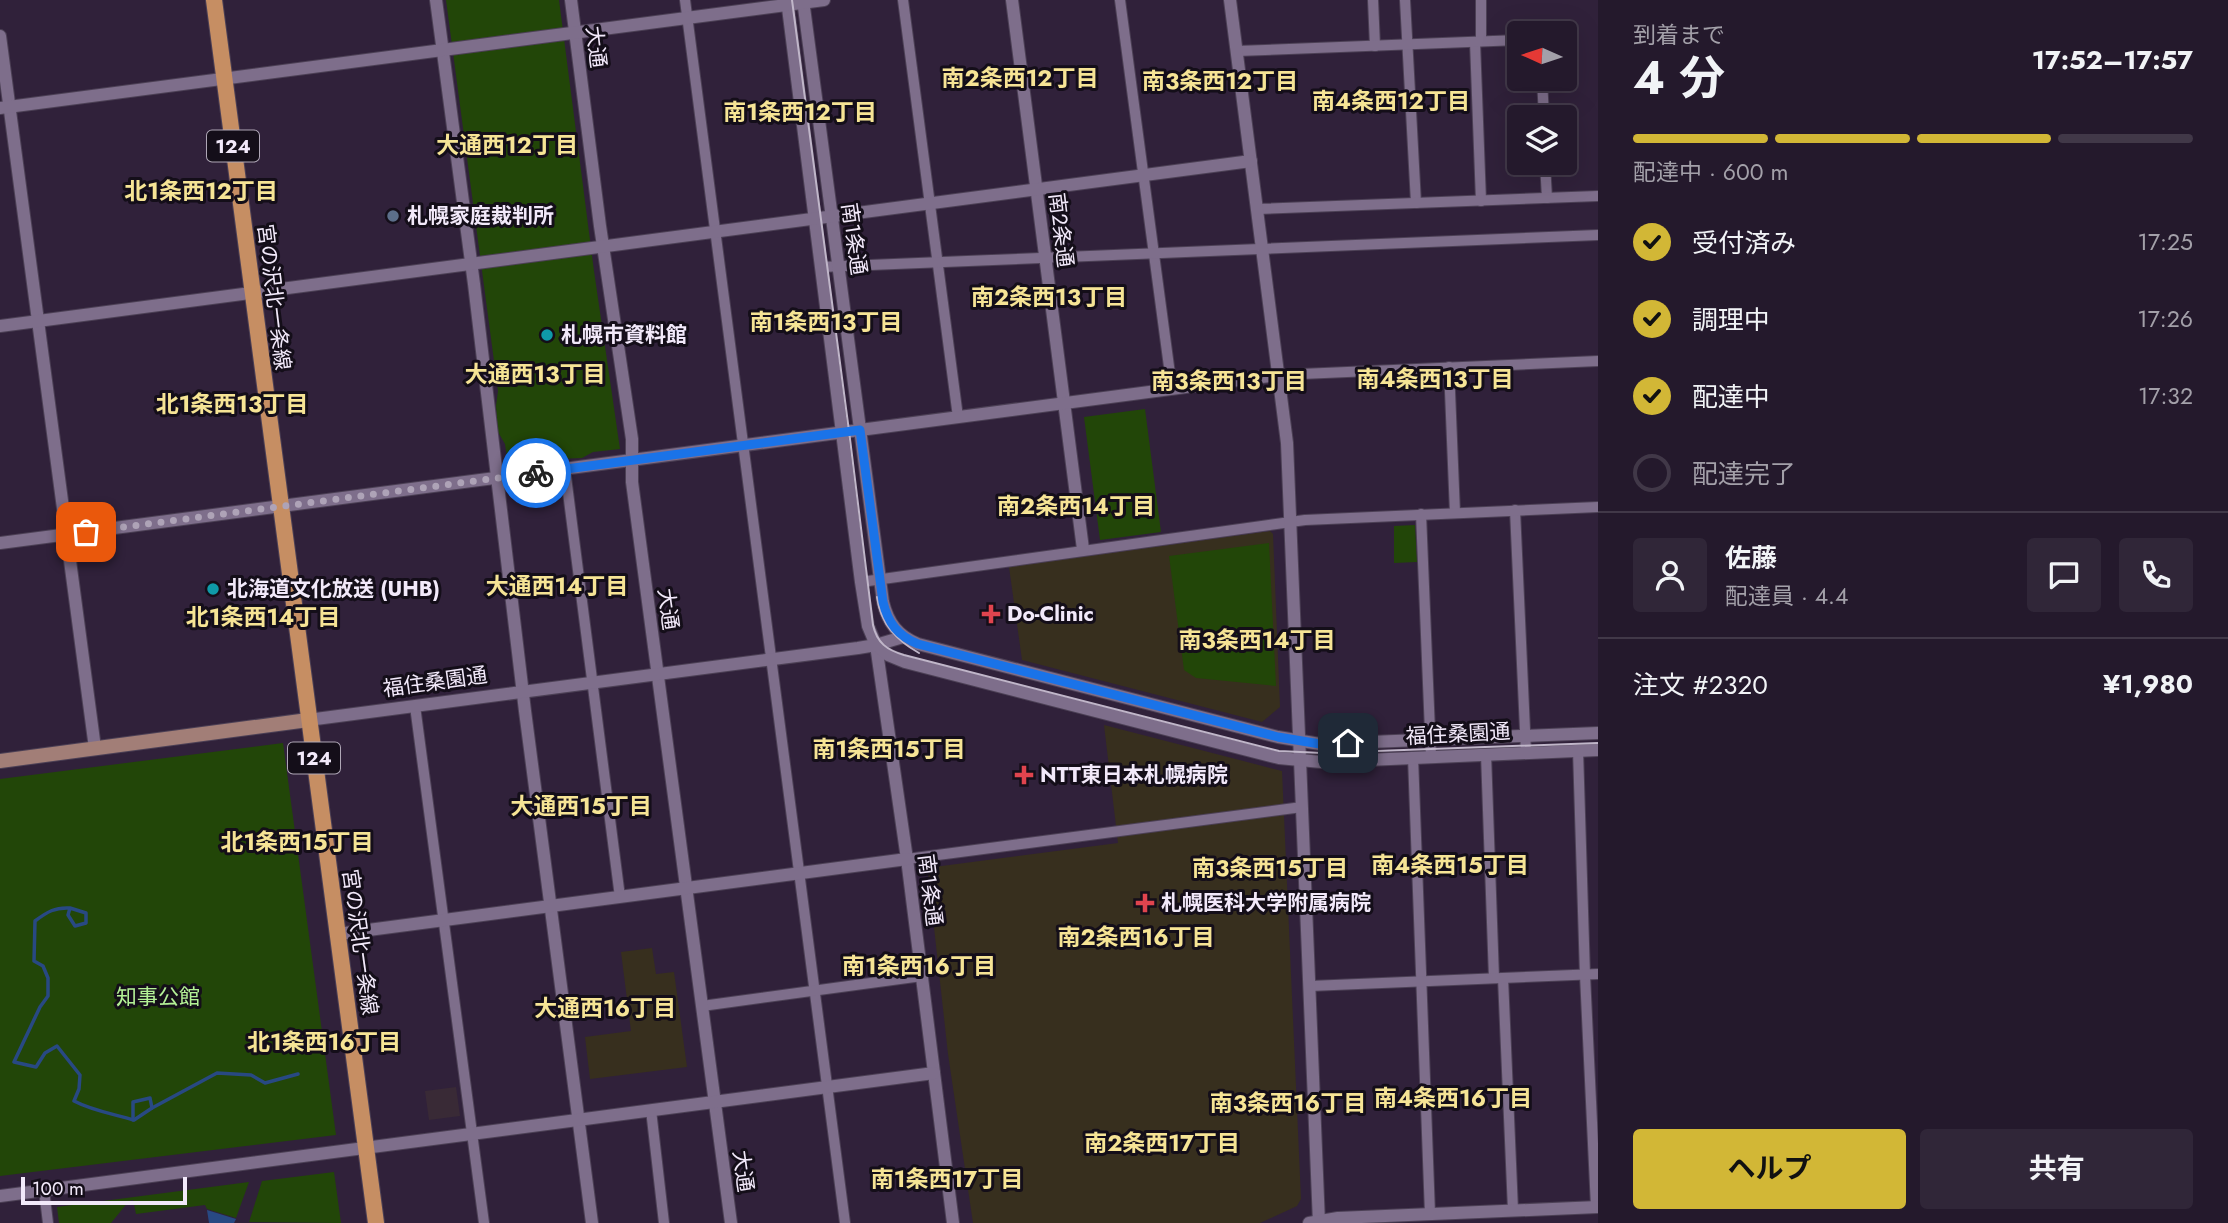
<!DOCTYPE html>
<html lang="ja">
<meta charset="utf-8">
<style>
:root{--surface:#24192c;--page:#302638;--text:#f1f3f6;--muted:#a3a0a9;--line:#413848;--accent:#d2b736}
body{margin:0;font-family:Jost,"Noto Sans JP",sans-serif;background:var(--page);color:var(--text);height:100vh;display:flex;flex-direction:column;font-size:26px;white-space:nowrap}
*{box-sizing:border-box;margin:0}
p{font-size:23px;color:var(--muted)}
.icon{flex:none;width:38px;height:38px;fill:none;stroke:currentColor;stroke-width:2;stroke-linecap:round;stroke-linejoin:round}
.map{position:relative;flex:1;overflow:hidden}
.panel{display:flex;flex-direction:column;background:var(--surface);width:630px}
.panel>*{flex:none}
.needle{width:46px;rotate:273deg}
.buttons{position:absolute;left:1507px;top:21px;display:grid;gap:14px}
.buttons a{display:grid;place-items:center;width:70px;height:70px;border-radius:7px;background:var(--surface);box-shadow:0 7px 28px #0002,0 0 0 2px var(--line);font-size:35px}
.scale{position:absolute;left:21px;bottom:18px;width:166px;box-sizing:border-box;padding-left:7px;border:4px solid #f2e9fa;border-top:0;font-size:19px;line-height:24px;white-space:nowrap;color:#f2e9fa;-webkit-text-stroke:5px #140e19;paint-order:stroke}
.pin{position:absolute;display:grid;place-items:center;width:60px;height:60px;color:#fff;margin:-30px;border-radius:14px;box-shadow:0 4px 10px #0006}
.courier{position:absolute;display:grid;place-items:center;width:70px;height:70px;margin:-35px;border:5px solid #1a73e8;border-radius:50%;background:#fff;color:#222;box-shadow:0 2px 9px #0007}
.summary em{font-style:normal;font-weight:700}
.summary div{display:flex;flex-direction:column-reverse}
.summary{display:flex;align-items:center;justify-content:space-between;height:119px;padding:0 35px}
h1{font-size:46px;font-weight:700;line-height:52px}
.bar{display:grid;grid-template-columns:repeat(4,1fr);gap:10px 7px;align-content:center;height:84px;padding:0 35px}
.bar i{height:9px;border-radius:5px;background:var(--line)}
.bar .active{background:var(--accent)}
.bar p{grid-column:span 4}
.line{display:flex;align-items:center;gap:18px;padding:0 35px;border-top:2px solid var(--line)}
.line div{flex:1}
.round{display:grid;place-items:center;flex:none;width:74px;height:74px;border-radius:7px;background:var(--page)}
ol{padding:0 35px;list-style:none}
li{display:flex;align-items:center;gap:21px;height:77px}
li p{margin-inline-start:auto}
li .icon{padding:7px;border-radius:50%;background:var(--accent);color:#111;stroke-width:4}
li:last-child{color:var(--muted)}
li i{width:38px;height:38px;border:4px solid var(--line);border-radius:50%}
.cta{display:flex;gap:14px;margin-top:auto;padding:14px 35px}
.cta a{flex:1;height:80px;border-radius:7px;background:var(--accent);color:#111;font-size:28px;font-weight:700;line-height:80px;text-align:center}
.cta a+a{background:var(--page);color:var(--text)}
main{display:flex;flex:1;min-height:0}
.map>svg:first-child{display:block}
</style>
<main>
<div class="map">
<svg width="1598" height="1223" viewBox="0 0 1598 1223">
<rect width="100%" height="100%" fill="#30213a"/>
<path fill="#392a36" d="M456,1087L460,1116L429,1120L425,1091Z"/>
<g fill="#372f1e">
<path d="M1270,531L1273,534L1280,707L1262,722L1022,660L1009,567Z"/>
<path d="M1104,725L1282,771L1301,1199L1297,1206L1260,1223H973L948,1054L928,873L934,867L1118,843Z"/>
<path d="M652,948L656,974L674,972L687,1067L590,1079L585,1037L631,1031L621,952Z"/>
</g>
<g fill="#224608">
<path d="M446,0H559L594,271L620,449L593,452L582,458L533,460L508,464L505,444L498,432L496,406L498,391Z"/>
<path d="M1145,409L1161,532L1100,540L1084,417Z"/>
<path d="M1415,525L1417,562L1394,563V526Z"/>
<path d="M1269,543L1276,686L1196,678L1184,670L1169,556Z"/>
<path d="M283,743L336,1135L0,1176V779Z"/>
<path d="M334,1172L341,1223L249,1222L262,1181Z"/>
<path d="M249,1182L236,1218L207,1209L205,1205L136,1214L133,1200L129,1201L111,1223H59L57,1207Z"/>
</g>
<path fill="#284983" d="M207,1210L236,1219L234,1223H209Z"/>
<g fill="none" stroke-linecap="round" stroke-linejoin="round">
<g stroke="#284983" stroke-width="3.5">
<path d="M70,908L86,913V923L75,926L68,915L70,908C55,907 47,912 35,921L34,961L43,966L48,978V996L40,1007L14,1062L36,1067L45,1053L57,1046L80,1075L79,1089L74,1101C93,1111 114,1114 134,1120L152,1108L217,1073L251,1075L265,1083L298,1074"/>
<path d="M133,1120V1102L150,1098L152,1108"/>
</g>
<g stroke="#4c4055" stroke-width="12">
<g id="minor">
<path d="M685,0L845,1223"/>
<path d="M903,0L958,417"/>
<path d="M1120,0L1172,389"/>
<path d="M1373,0L1375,46"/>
<path d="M1405,0L1416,203"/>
<path d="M1481,0V41"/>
<path d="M1475,42L1481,201"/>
<path d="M1237,51L1519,40"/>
<path d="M1542,79L1544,117"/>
<path d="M1545,163L1547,198"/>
<path d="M1257,209L1598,196"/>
<path d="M821,267L1598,235"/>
<path d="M1449,367L1455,513"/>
<path d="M1278,375L1598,361"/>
<path d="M565,469L620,897"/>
<path d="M1515,510L1526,752"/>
<path d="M1421,514L1431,756"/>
<path d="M861,582L1305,520L1598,507"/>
<path d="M415,706L484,1223"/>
<path d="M1578,750L1585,975L1596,1207"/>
<path d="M1486,754L1494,978"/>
<path d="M1413,757L1430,1214"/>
<path d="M907,859L1302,807"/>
<path d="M1503,978L1513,1210"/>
<path d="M1310,986L1598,974"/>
<path d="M702,1006L922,976"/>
<path d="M651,1110L664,1223"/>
<path d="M44,1190L48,1223"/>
</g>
</g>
<g stroke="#4c4055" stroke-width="14">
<g id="tertiary">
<path d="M436,0L474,284L525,711L592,1223"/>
<path d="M571,0L600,226L632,439V482L731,1223"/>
<path d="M787,0L861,582L868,626L876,645L907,859L953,1223"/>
<path d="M803,0L883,602C888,623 898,636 918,644L1278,737L1320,744L1598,733"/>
<path d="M1012,0L1083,549"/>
<path d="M1230,0L1287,443L1319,1223"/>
<path d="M0,36L95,748"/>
<path d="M0,108L824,0"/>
<path d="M0,326L1251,161"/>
<path d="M0,543L1278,375"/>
<path d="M876,645L888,655L905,662L1279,758L1321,762L1598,750"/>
<path d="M308,720L858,648L876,645L903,637"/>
<path d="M338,934L907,859"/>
<path d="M0,1196L934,1073"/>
<path d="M1309,1223L1338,1218L1598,1207"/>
</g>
</g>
<g stroke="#4c4055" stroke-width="16">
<path id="secondary" d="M0,761L308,720"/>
</g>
<g stroke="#4c4055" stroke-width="18">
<path id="primary" d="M214,0L376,1223"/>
</g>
<use href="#minor" stroke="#7e6e8b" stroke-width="10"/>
<use href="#tertiary" stroke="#7e6e8b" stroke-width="12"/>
<use href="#secondary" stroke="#a27e77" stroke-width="14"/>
<use href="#primary" stroke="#c68e63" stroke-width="16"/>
<g stroke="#c0b6c9" stroke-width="2">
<path d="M792,0L849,431L873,625C877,643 887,650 904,655L1279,751L1322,753L1598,743"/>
<path d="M877,597C881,624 896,640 919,653"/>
</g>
</g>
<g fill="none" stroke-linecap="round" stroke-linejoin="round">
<path stroke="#aea3b7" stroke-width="7" stroke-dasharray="0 12.6" d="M86,532L536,473"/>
<path stroke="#1a73e8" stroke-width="9" d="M536,473L860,430L883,602C888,623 898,636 918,644L1278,737L1320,744L1348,743"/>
</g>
<circle fill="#5c6f8a" stroke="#140e19" stroke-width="2.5" cx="393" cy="216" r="7"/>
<g fill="#0f9aa8" stroke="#140e19" stroke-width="2.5">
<circle cx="547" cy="335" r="7"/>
<circle cx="213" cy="589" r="7"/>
</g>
<g fill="#e0444e" stroke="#140e19" stroke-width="2.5">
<path d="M987.5 603.5h7v7h7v7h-7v7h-7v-7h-7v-7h7z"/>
<path d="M1020.5 764.5h7v7h7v7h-7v7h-7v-7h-7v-7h7z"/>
<path d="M1141.5 892.5h7v7h7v7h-7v7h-7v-7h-7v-7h7z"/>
</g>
<g text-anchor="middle" stroke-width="6" stroke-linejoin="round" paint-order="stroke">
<g fill="#140e19" stroke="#afa7b6" stroke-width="2">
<rect x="207" y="130.5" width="52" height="31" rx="5"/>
<rect x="288" y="742.5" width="52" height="31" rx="5"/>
</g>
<g font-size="19" font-weight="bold" fill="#f2e9fa">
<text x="233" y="153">124</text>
<text x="314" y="765">124</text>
</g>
<g font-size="21" fill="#f2e9fa" stroke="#140e19">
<text transform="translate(596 47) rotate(83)" y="7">大通</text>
<text transform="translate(1061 230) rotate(83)" y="7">南2条通</text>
<text transform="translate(854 239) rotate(82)" y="7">南1条通</text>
<text transform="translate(274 297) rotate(83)" y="7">宮の沢北一条線</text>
<text transform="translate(668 609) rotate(82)" y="7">大通</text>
<text transform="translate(435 682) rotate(-8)" y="7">福住桑園通</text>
<text transform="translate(1458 734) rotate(-3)" y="7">福住桑園通</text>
<text transform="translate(930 890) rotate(83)" y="7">南1条通</text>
<text transform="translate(360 942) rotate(82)" y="7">宮の沢北一条線</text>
<text transform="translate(743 1171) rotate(82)" y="7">大通</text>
</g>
<g font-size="21" font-weight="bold" fill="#f2e9fa" stroke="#140e19" text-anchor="start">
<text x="407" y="223">札幌家庭裁判所</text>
<text x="561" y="342">札幌市資料館</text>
<text x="227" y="596">北海道文化放送 (UHB)</text>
<text x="1007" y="621">Do-Clinic</text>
<text x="1040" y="782">NTT東日本札幌病院</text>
<text x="1161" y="910">札幌医科大学附属病院</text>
</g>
<g font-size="21" fill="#b4f196" stroke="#140e19">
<text x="158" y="1004">知事公館</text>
</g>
<g font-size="23" font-weight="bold" fill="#f6e495" stroke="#140e19">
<text x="1020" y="86">南2条西12丁目</text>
<text x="1220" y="89">南3条西12丁目</text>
<text x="1391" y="109">南4条西12丁目</text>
<text x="800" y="120">南1条西12丁目</text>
<text x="507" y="153">大通西12丁目</text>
<text x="201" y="199">北1条西12丁目</text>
<text x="1049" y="305">南2条西13丁目</text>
<text x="826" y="330">南1条西13丁目</text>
<text x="535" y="382">大通西13丁目</text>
<text x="1435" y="387">南4条西13丁目</text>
<text x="1229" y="389">南3条西13丁目</text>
<text x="232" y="412">北1条西13丁目</text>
<text x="1076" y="514">南2条西14丁目</text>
<text x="557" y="594">大通西14丁目</text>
<text x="263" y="625">北1条西14丁目</text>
<text x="1257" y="648">南3条西14丁目</text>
<text x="889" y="757">南1条西15丁目</text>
<text x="581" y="814">大通西15丁目</text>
<text x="297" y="850">北1条西15丁目</text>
<text x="1450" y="873">南4条西15丁目</text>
<text x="1270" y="876">南3条西15丁目</text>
<text x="1136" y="945">南2条西16丁目</text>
<text x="919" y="974">南1条西16丁目</text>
<text x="605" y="1016">大通西16丁目</text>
<text x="324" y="1050">北1条西16丁目</text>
<text x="1453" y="1106">南4条西16丁目</text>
<text x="1288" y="1111">南3条西16丁目</text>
<text x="1162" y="1151">南2条西17丁目</text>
<text x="947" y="1187">南1条西17丁目</text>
</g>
</g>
</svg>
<div class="buttons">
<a><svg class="needle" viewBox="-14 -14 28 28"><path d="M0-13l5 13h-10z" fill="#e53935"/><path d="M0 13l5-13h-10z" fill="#a3a0a9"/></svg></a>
<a><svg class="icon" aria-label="layers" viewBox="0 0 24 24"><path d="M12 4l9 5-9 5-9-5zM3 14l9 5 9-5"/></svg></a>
</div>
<div class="scale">100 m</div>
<div class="pin" style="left:86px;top:532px;background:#ea580c"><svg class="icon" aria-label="bag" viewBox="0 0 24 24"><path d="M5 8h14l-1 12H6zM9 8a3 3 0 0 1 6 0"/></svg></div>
<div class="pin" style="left:1348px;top:743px;background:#1f2937"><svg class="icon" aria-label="home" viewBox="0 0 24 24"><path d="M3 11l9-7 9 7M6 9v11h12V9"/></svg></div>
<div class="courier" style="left:536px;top:473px"><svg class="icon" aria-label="bike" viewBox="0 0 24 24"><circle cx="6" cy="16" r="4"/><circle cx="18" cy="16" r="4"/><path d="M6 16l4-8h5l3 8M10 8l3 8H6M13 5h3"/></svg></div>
</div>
<section class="panel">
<div class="summary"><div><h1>4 分</h1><p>到着まで</p></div><em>17:52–17:57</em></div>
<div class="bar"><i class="active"></i><i class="active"></i><i class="active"></i><i></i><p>配達中 · 600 m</p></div>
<ol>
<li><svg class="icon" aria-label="check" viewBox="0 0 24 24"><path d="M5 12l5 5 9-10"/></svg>受付済み<p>17:25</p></li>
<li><svg class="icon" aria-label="check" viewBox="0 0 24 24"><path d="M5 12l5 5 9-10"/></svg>調理中<p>17:26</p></li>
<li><svg class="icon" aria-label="check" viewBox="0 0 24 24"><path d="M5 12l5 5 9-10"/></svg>配達中<p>17:32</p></li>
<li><i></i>配達完了</li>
</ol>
<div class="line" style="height:126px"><a class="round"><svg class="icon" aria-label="person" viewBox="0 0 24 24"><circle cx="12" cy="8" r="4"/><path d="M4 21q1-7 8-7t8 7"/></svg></a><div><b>佐藤</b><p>配達員 · 4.4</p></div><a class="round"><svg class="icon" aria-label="chat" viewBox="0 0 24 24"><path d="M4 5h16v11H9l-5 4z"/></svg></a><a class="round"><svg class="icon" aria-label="phone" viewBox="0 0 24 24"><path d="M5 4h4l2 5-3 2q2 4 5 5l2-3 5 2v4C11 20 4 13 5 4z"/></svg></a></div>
<div class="line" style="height:91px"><div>注文 #2320</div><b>¥1,980</b></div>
<div class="cta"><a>ヘルプ</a><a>共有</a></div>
</section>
</main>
